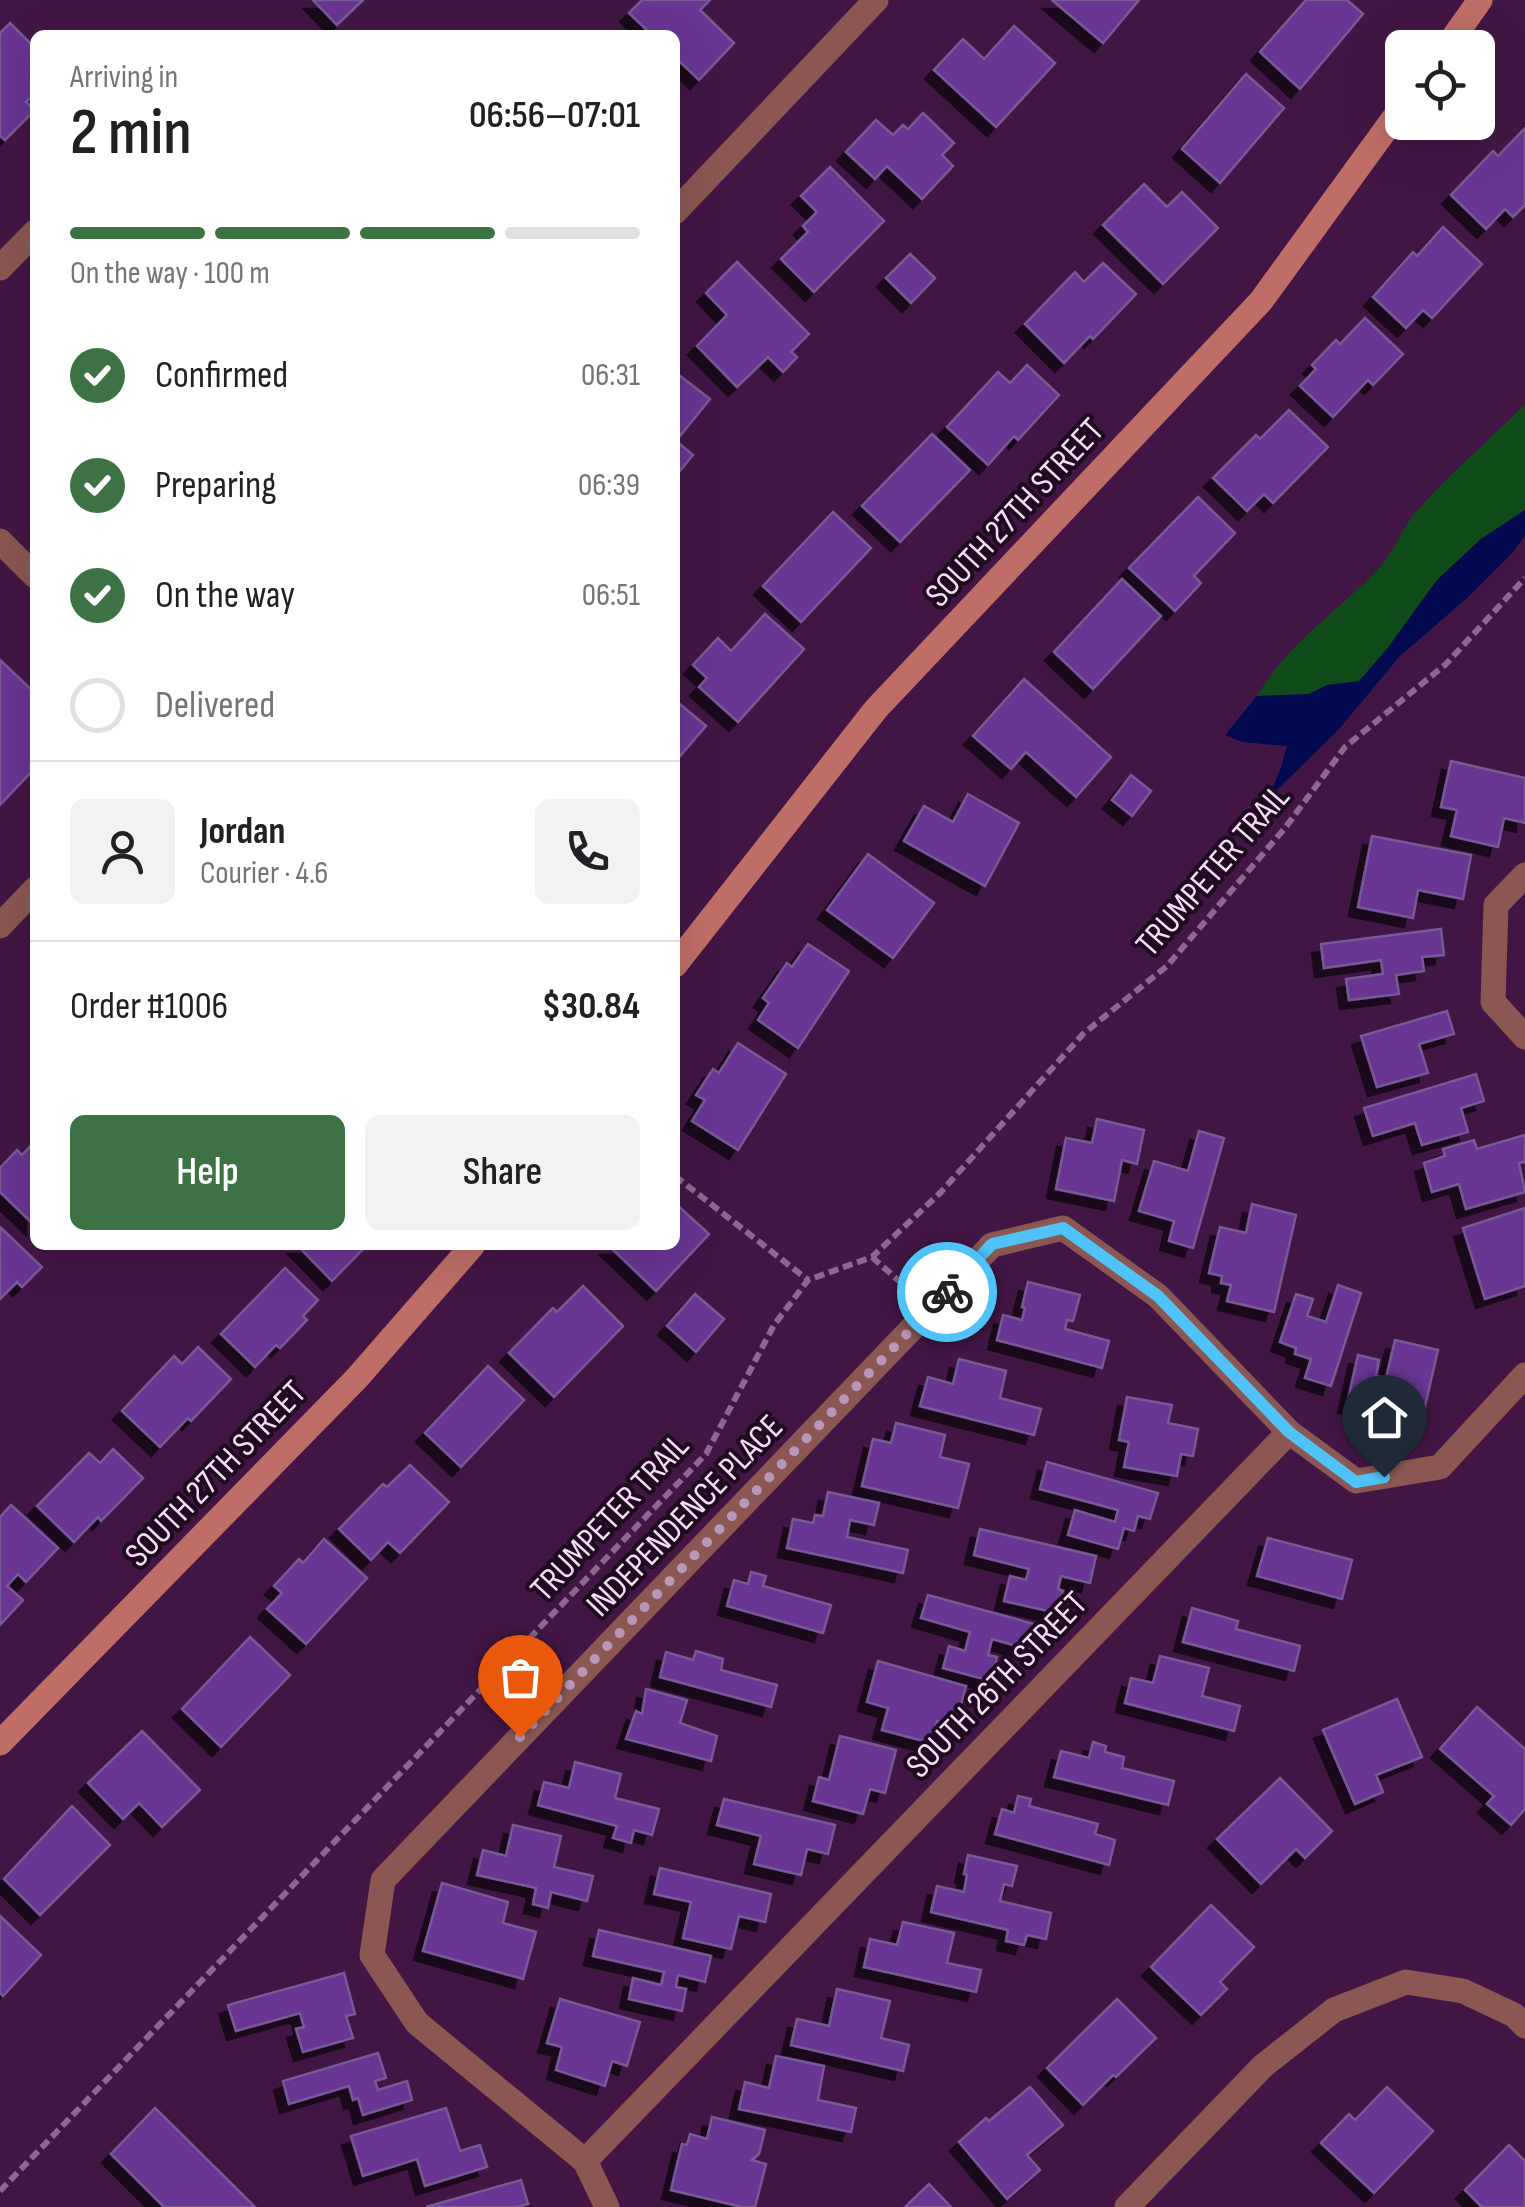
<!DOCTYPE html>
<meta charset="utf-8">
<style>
:root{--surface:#fff;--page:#f2f2f2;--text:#202124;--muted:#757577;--line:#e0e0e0;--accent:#3c7244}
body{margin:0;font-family:"Sofia Sans Condensed",sans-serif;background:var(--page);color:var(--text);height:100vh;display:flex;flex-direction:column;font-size:38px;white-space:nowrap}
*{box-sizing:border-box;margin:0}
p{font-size:32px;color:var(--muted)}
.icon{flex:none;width:55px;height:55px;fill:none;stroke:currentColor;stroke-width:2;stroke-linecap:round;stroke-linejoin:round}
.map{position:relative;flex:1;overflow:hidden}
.sheet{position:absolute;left:30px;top:30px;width:650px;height:1220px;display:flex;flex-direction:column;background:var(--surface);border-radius:15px;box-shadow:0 10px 40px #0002}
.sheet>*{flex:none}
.fabs{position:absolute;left:1385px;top:30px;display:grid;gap:20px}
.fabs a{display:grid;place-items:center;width:110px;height:110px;border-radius:15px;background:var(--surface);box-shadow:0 10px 40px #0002;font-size:50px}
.pin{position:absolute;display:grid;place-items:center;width:85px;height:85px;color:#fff;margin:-102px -42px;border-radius:50% 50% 50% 0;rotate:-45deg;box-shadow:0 0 10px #0007}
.pin .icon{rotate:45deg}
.courier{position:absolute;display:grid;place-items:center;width:100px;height:100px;margin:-50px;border:8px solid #4fc3f7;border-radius:50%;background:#fff;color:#222;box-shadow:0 2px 12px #0007}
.overview em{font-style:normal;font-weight:600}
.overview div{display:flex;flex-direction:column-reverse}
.overview{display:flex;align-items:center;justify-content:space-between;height:170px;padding:0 40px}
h1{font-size:65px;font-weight:600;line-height:75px}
.bar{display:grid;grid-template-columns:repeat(4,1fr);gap:15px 10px;align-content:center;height:120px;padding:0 40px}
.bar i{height:12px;border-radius:8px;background:var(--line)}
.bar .selected{background:var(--accent)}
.bar p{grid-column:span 4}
.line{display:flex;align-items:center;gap:25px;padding:0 40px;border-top:2px solid var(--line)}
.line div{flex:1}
.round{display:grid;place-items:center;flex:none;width:105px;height:105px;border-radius:15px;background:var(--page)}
ol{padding:0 40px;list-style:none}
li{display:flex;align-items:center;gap:30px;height:110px}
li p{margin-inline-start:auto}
li .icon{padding:10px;border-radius:50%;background:var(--accent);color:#fff;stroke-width:4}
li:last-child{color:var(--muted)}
li i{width:55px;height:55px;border:5px solid var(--line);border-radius:50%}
.cta{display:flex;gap:20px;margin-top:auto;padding:20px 40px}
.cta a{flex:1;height:115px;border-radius:15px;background:var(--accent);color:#fff;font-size:40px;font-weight:600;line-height:115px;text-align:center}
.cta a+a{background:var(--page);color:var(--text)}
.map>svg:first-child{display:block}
</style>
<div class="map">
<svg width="1525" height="2207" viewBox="0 0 1525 2207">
<defs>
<filter id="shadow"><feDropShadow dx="-9" dy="9" stdDeviation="0" flood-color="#0009"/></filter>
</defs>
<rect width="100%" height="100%" fill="#421644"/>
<path fill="#0f4a19" d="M1525,404V510L1481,539L1437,580L1387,649L1359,682L1327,685L1309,694L1257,696C1289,641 1336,614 1378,569C1394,553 1401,529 1416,512C1450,473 1489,441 1525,404Z"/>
<path fill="#02094e" d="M1525,510V535L1514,551L1467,598L1400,656L1339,729L1265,802L1280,771L1287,746L1242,742L1225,735L1257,696L1309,694L1327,685L1359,681L1387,649L1437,580L1481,539Z"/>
<g fill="#673492" stroke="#775a95" stroke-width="2.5" filter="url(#shadow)">
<path d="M313,0H363L337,25Z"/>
<path d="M642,0H710L700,10L734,43L699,80L675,57V35H652L629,13Z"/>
<path d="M1052,0H1139L1103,43Z"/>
<path d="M1306,0H1347L1363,14L1300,89L1260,52Z"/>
<path d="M10,23L35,48V93L26,102L35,110L5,140L0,136V33Z"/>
<path d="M1014,26L1055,63L996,127L934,70L963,39L984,59Z"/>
<path d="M1246,74L1284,108L1220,183L1182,149Z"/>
<path d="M923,113L954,143L942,155L953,166L922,199L887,166L875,179L846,152L876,120L893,135L903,125L908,129Z"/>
<path d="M1525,128V205L1513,217L1505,209L1486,229L1451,195L1493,151L1498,156Z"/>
<path d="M830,167L884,221L814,292L781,259L808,232L803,226L817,212L801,196Z"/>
<path d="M1144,184L1167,207L1182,192L1218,228L1163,284L1103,225Z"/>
<path d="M1443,227L1482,264L1432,318L1423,310L1406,328L1373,297L1413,252L1417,256Z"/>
<path d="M910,254L935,278L911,303L886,278Z"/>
<path d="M737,262L809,334L791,352L797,357L783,372L768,357L737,387L697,346L727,315L706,293Z"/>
<path d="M1103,263L1136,294L1093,339L1090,336L1064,363L1025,324L1075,272L1084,282Z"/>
<path d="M1365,318L1403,354L1373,385L1368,380L1333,417L1300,386L1316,369L1312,365L1336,340L1340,344Z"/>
<path d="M1027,365L1059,395L1018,440L1014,436L988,465L947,427L998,372L1010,383Z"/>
<path d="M675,372L710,399L676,441L693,455L675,477Z"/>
<path d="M1289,410L1328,447L1273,503L1264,494L1247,511L1213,478L1256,435L1260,439Z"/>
<path d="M932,434L970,470L900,542L862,506Z"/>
<path d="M1198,497L1235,533L1194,576L1201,583L1175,611L1129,568Z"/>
<path d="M833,512L871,548L801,622L763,586Z"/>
<path d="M1122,579L1161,616L1093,689L1054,652Z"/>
<path d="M765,614L804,649L738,722L699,687L707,678L693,665L718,638L731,651Z"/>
<path d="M0,660L35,693V768L0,805Z"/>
<path d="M1024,679L1111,757L1076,797L1026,752L1011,769L973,736Z"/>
<path d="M675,700L706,726L675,762Z"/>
<path d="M1451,761L1525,778V823L1504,818L1498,847L1451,836L1457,810L1441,807Z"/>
<path d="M1131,775L1151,791L1132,816L1112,800Z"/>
<path d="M968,794L1019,823L985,886L904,841L924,806L953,822Z"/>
<path d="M1372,836L1471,855L1463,899L1418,890L1413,918L1358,907Z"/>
<path d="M868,854L934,903L893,958L827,910Z"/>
<path d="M1441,929L1444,955L1422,957L1424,971L1396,975L1399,994L1349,1000L1346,979L1383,974L1381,960L1324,968L1321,944Z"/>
<path d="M808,944L849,971L798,1048L758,1020L769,1003L763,998L787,963L792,967Z"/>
<path d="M1447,1011L1454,1034L1419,1044L1428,1073L1377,1087L1361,1036Z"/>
<path d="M738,1043L786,1074L738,1150L692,1121L705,1100L696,1095L713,1069L719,1073Z"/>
<path d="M1476,1074L1484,1101L1461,1108L1468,1132L1422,1145L1415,1123L1373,1136L1364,1108Z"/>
<path d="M1097,1119L1144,1130L1137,1164L1122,1160L1114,1201L1056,1189L1066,1138L1092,1143Z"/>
<path d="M1199,1131L1224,1138L1193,1248L1169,1241L1174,1221L1139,1211L1154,1161L1188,1171Z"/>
<path d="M1525,1135V1162L1519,1163L1525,1192L1466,1209L1459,1184L1432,1192L1424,1163L1445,1156L1443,1149L1474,1140L1477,1149Z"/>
<path d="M35,1141V1226L0,1192V1168L17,1150L22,1155Z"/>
<path d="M675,1203L709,1234L656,1291L609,1246L675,1245Z"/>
<path d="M1252,1204L1296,1215L1274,1312L1227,1301L1231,1285L1221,1283L1222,1276L1209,1273L1220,1227L1246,1233Z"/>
<path d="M1525,1208V1286L1485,1299L1463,1228Z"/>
<path d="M0,1227L42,1267L22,1287L17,1282L0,1299Z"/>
<path d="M297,1245H367L332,1281Z"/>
<path d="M285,1268L318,1300L303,1316L307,1320L280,1348L276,1345L255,1367L221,1334Z"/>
<path d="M1028,1282L1080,1295L1073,1321L1067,1320L1065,1329L1109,1341L1102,1368L997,1340L1003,1315L1022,1320L1025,1308L1022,1307Z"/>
<path d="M1338,1285L1361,1293L1331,1386L1305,1378L1311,1359L1295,1354L1296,1348L1280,1342L1296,1294L1313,1299L1307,1316L1326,1322Z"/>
<path d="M583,1286L623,1326L554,1397L509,1353L553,1308L557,1312Z"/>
<path d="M695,1294L724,1319L696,1352L667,1326Z"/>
<path d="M1395,1340L1438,1350L1419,1432L1373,1421L1376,1411L1347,1404L1358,1355L1379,1360L1376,1376L1386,1378Z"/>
<path d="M198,1347L231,1379L191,1421L188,1418L160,1447L122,1411L174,1356L182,1364Z"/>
<path d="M959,1359L1006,1371L1000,1398L1041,1409L1034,1435L920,1406L928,1377L953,1384Z"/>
<path d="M488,1366L524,1400L461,1467L425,1433Z"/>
<path d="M1127,1397L1172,1405L1168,1423L1198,1429L1193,1456L1181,1454L1177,1476L1124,1467L1129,1442L1119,1440Z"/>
<path d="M896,1423L945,1435L940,1457L969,1464L958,1508L862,1486L873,1439L891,1443Z"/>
<path d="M113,1449L143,1478L101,1521L98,1517L74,1542L37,1506L89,1453L100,1463Z"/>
<path d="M1047,1462L1158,1493L1150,1519L1138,1516L1134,1531L1124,1528L1118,1549L1068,1535L1075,1510L1115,1522L1118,1510L1040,1489Z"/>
<path d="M410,1465L449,1502L400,1553L388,1542L371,1560L339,1529L383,1484L387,1487Z"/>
<path d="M828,1492L879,1503L874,1525L850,1520L847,1537L908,1550L903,1573L787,1548L793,1519L813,1523L815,1515L823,1516Z"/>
<path d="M11,1505L58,1548L26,1582L18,1574L7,1586L23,1600L0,1625V1517Z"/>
<path d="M980,1529L1096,1556L1090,1583L1061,1576L1058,1589L1063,1591L1057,1613L1004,1601L1010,1576L1026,1580L1029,1569L974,1555Z"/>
<path d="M1268,1538L1352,1560L1342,1599L1257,1576Z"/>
<path d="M324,1539L367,1578L306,1644L267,1609L282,1593L274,1586L299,1559L303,1563Z"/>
<path d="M751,1572L766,1576L763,1586L831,1605L823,1633L727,1606L734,1580L748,1584Z"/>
<path d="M928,1595L1038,1625L1031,1650L992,1639L988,1655L997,1657L991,1681L943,1668L949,1646L965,1651L970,1632L921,1618Z"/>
<path d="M1192,1608L1238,1621L1236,1629L1300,1646L1294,1671L1183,1642Z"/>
<path d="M250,1637L290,1675L221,1747L182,1709Z"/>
<path d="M696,1651L723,1659L721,1670L777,1685L771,1707L660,1677L666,1652L693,1660Z"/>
<path d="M1160,1656L1209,1668L1202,1696L1240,1706L1234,1731L1125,1703L1131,1678L1153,1683Z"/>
<path d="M878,1661L966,1686L955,1726L937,1721L931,1743L882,1730L888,1708L867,1702Z"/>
<path d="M646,1689L687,1700L680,1723L717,1736L711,1761L626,1739L636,1711L642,1714Z"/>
<path d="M1397,1699L1422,1757L1376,1775L1383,1792L1355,1804L1323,1730Z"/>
<path d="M1477,1707L1525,1749V1809L1511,1825L1487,1804L1494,1796L1440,1749Z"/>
<path d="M142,1731L200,1790L162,1827L139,1803L123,1819L88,1783Z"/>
<path d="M840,1736L896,1750L885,1793L870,1789L863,1814L813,1801L819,1777L829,1780Z"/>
<path d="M1093,1742L1106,1746L1105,1752L1124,1757L1122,1768L1174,1781L1168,1805L1054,1777L1061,1751L1089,1758Z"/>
<path d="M575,1762L621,1774L615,1798L659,1809L652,1835L634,1830L631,1843L613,1838L617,1826L538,1805L544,1782L569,1788Z"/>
<path d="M1280,1778L1332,1831L1305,1858L1296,1849L1261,1884L1217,1839Z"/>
<path d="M1018,1796L1031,1799L1029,1806L1098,1824L1095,1834L1115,1840L1109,1865L995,1834L1002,1809L1014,1813Z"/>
<path d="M724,1799L835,1825L828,1854L807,1849L801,1875L754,1864L761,1836L717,1825Z"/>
<path d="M72,1806L110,1845L40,1915L4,1879Z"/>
<path d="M513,1825L561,1836L554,1867L593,1876L587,1901L551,1892L548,1908L533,1904L536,1888L477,1875L483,1850L506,1856Z"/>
<path d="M968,1855L1017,1866L1012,1886L1004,1884L1000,1901L1051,1913L1046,1939L1027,1935L1024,1945L1006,1941L1008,1930L931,1912L937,1886L964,1892L967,1875L964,1874Z"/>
<path d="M660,1868L771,1894L765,1922L739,1916L731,1949L683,1938L691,1902L654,1894Z"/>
<path d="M442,1883L508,1902L503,1923L536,1932L523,1979L423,1951Z"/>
<path d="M1211,1905L1254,1947L1220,1982L1227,1989L1201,2015L1151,1967Z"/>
<path d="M0,1916L41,1955L3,1996L0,1993Z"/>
<path d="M903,1922L954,1933L947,1963L981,1970L976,1992L864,1967L870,1939L897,1945Z"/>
<path d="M599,1930L711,1956L705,1982L678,1975L676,1987L686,1989L682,2011L629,1999L633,1978L661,1985L664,1972L593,1956Z"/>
<path d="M344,1973L355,2014L346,2016L353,2038L303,2052L296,2029L304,2027L300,2013L236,2031L228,2005Z"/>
<path d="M837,1989L890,2001L881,2038L909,2045L903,2071L791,2045L797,2019L829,2026Z"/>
<path d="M560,1999L640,2022L627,2066L612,2061L605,2086L556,2070L562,2047L547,2043Z"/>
<path d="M1117,1999L1156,2038L1116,2077L1113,2075L1083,2105L1047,2068Z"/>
<path d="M378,2053L386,2078L375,2081L378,2090L407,2081L412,2100L363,2115L358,2098L353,2100L349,2086L289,2104L283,2081Z"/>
<path d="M776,2056L824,2066L818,2100L856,2108L851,2132L739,2109L745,2082L769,2088Z"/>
<path d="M1030,2087L1063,2125L1027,2155L1040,2170L1007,2199L959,2142L986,2118L989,2121Z"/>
<path d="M1387,2087L1433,2131L1374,2193L1321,2143L1349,2114L1355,2120Z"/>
<path d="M155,2108L255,2207H164L111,2154Z"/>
<path d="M446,2108L460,2151L480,2145L487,2167L425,2186L417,2159L363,2176L351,2136Z"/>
<path d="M712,2117L765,2130L759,2154L752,2160L766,2164L755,2207H742L671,2190L682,2144L687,2145L690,2134L707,2139Z"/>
<path d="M1509,2145L1525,2161V2207H1482L1465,2190Z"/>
<path d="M521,2180L528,2204L517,2207H426Z"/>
<path d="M929,2184L951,2207H905Z"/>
</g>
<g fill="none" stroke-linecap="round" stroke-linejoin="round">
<g stroke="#8c678e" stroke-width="6" stroke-dasharray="10 5" stroke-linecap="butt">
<path d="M675,1176L808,1280"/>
<path d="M872,1257L908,1289"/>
<path d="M0,2191L706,1454L774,1325L808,1280L872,1257L940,1193L1083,1034L1167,966L1285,828L1345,747L1446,664L1525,578"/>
</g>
<g stroke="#8a5752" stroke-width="25">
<path d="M675,212L876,0"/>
<path d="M0,268L35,232"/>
<path d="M0,541L35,576"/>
<path d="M1525,875L1496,905L1493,1002L1525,1037"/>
<path d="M0,926L35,889"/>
<path d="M585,2161L1289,1432"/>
<path d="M607,2207L585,2161L417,2023L372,1955L383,1880L992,1245L1063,1228L1158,1296L1289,1432L1356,1481L1440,1467L1525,1375"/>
<path d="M1127,2207L1263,2066L1334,2010L1406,1982L1463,1991L1514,2015L1525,2026"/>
</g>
<g stroke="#be6e67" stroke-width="25">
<path d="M1446,48L1480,0"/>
<path d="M675,965L876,709L1261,301L1402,107"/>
<path d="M0,1743L357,1378L473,1245"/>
</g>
</g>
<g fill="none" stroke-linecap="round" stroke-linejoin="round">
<path stroke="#b897b9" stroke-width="10" stroke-dasharray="0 18" d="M520,1737L947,1292"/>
<path stroke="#4fc3f7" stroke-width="12" d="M947,1292L992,1244L1063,1228L1158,1296L1289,1432L1356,1482L1384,1477"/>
</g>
<g text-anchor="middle" stroke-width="8" stroke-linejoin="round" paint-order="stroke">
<g font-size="35" fill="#f7dcf8" stroke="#1e0b1f">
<text transform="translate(1014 512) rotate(-47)" y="12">SOUTH 27TH STREET</text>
<text transform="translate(1212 870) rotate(-49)" y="12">TRUMPETER TRAIL</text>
<text transform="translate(215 1473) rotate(-46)" y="12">SOUTH 27TH STREET</text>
<text transform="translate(684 1515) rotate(-46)" y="12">INDEPENDENCE PLACE</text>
<text transform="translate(609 1517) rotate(-47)" y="12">TRUMPETER TRAIL</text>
<text transform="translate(996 1684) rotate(-46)" y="12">SOUTH 26TH STREET</text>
</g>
</g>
</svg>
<div class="fabs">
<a><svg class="icon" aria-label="locate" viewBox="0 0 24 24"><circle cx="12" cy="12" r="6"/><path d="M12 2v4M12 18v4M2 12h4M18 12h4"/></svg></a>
</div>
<div class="pin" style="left:520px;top:1737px;background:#ea580c"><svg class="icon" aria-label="bag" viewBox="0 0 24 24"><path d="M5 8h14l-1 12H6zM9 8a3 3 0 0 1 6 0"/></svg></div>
<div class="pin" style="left:1384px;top:1477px;background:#1f2937"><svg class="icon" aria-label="home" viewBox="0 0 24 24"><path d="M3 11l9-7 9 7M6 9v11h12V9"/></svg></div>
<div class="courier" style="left:947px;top:1292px"><svg class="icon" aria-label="bike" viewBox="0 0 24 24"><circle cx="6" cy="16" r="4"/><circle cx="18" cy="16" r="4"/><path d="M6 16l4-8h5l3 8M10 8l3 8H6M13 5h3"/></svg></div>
<section class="sheet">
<div class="overview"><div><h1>2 min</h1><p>Arriving in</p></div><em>06:56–07:01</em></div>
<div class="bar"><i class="selected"></i><i class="selected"></i><i class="selected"></i><i></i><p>On the way · 100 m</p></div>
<ol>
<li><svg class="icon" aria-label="check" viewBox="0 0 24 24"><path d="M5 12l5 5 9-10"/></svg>Confirmed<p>06:31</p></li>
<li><svg class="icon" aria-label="check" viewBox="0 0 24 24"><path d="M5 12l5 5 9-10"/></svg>Preparing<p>06:39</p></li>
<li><svg class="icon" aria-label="check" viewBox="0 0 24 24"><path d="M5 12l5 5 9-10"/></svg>On the way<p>06:51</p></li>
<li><i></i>Delivered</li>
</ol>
<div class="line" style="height:180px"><a class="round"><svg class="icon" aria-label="person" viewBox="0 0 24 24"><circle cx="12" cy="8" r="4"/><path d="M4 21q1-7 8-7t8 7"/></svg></a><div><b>Jordan</b><p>Courier · 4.6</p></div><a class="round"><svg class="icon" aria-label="phone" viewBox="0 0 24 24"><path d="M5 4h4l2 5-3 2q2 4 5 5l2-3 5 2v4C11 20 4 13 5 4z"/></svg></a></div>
<div class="line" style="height:130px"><div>Order #1006</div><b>$30.84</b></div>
<div class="cta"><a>Help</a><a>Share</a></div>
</section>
</div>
